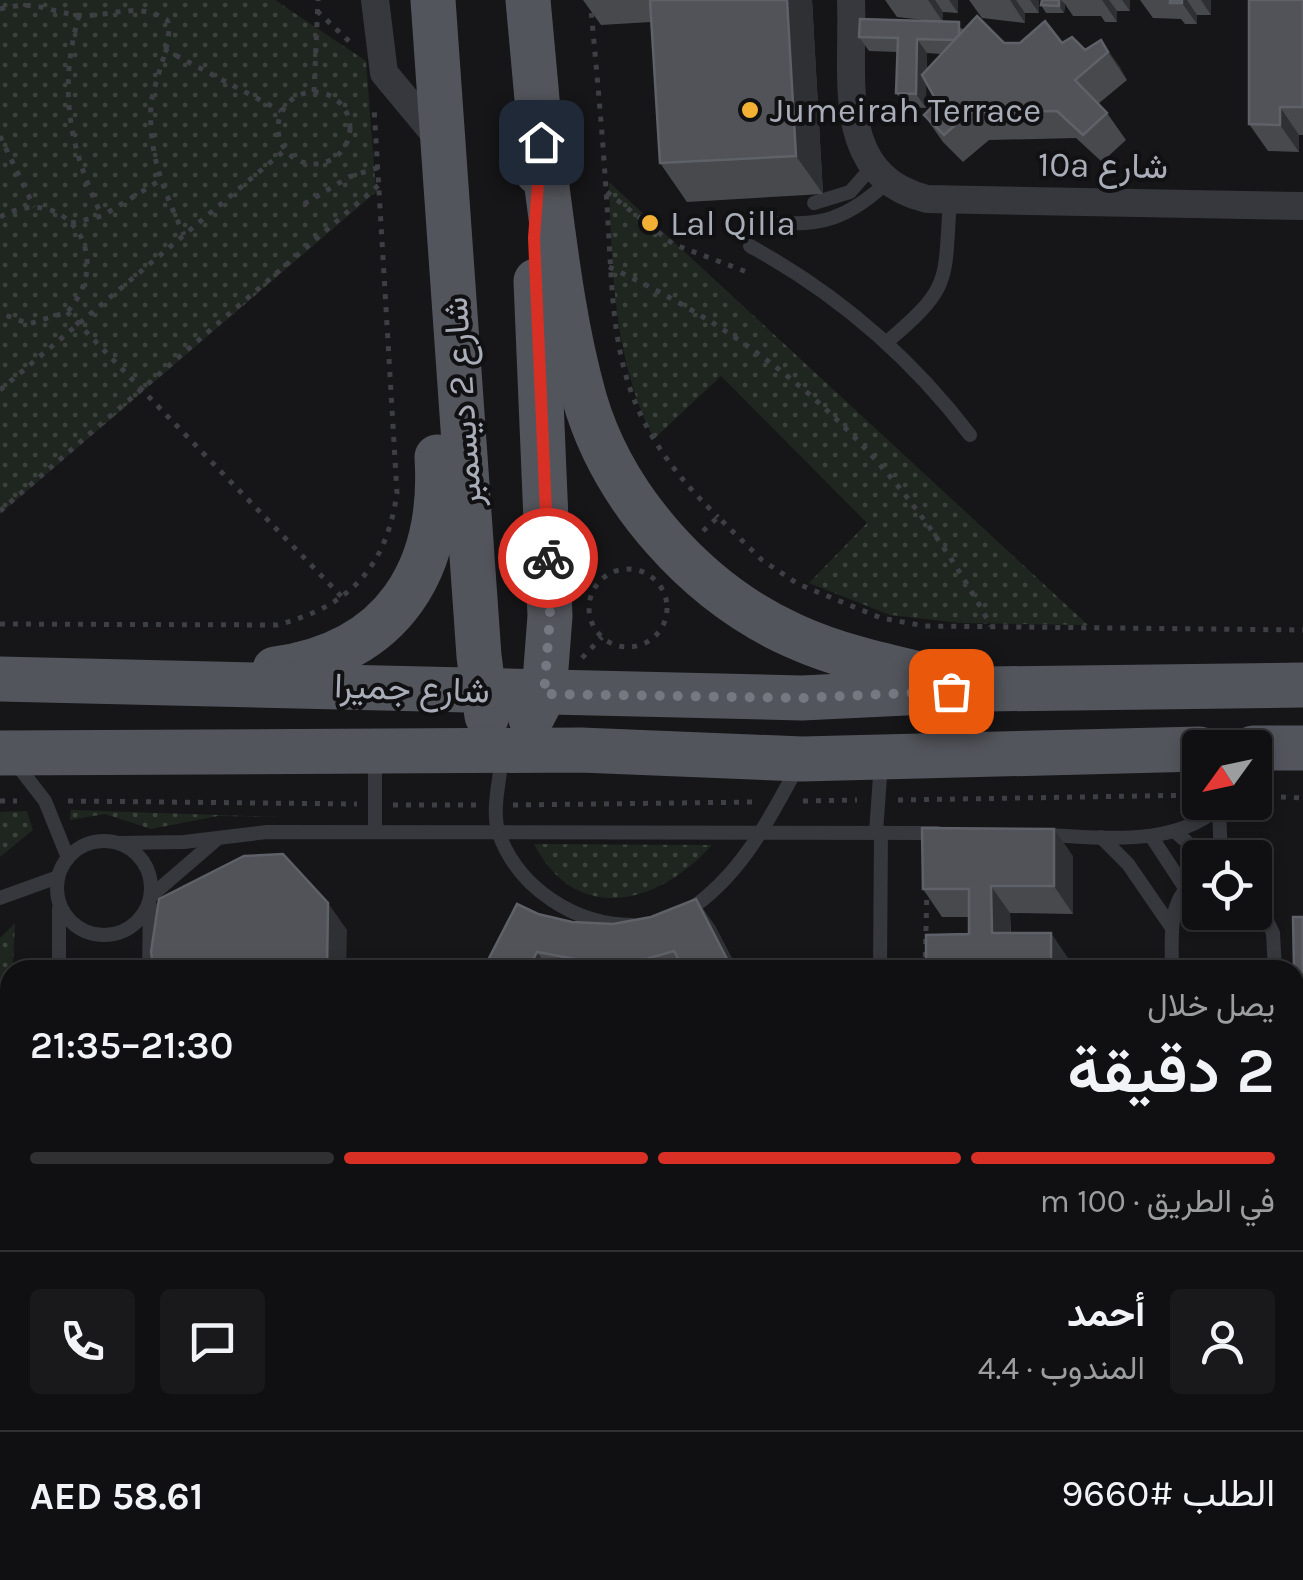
<!DOCTYPE html>
<html lang="ar">
<meta charset="utf-8">
<style>
:root{--surface:#101012;--page:#19191b;--text:#f1f3f6;--muted:#9c9d9f;--line:#303032;--accent:#d93025}
body{margin:0;font-family:Karla,Vazirmatn,sans-serif;background:var(--page);color:var(--text);direction:rtl;height:100vh;display:flex;flex-direction:column;font-size:38px;white-space:nowrap}
*{box-sizing:border-box;margin:0}
p{font-size:32px;color:var(--muted)}
.icon{flex:none;width:55px;height:55px;fill:none;stroke:currentColor;stroke-width:2;stroke-linecap:round;stroke-linejoin:round}
.map{position:relative;flex:1;overflow:hidden;direction:ltr}
.side{position:absolute;left:0px;top:960px;width:1305px;height:620px;display:flex;flex-direction:column;background:var(--surface);border-radius:30px 30px 0 0;box-shadow:0 5px 15px #0003,0 0 0 2px var(--line);direction:rtl}
.side>*{flex:none}
.needle{width:65px;rotate:237deg}
.tools{position:absolute;left:1182px;top:730px;display:grid;gap:20px}
.tools a{display:grid;place-items:center;width:90px;height:90px;border-radius:10px;background:var(--surface);box-shadow:0 5px 15px #0003,0 0 0 2px var(--line);font-size:50px}
.pin{position:absolute;display:grid;place-items:center;width:85px;height:85px;color:#fff;margin:-42px;border-radius:20px;box-shadow:0 5px 15px #0006}
.courier{position:absolute;display:grid;place-items:center;width:100px;height:100px;margin:-50px;border:8px solid #d93025;border-radius:50%;background:#fff;color:#222;box-shadow:0 2px 12px #0007}
.head em{font-style:normal;font-weight:600}
.head div{display:flex;flex-direction:column-reverse}
.head{display:flex;align-items:center;justify-content:space-between;height:170px;padding:0 30px}
h1{font-size:65px;font-weight:600;line-height:75px}
.bar{display:grid;grid-template-columns:repeat(4,1fr);gap:15px 10px;align-content:center;height:120px;padding:0 30px}
.bar i{height:12px;border-radius:8px;background:var(--line)}
.bar .current{background:var(--accent)}
.bar p{grid-column:span 4}
.line{display:flex;align-items:center;gap:25px;padding:0 30px;border-top:2px solid var(--line)}
.line div{flex:1}
.round{display:grid;place-items:center;flex:none;width:105px;height:105px;border-radius:10px;background:var(--page)}
.map>svg:first-child{display:block}
</style>
<div class="map">
<svg width="1303" height="1580" viewBox="0 0 1303 1580">
<defs>
<pattern id="garden-dots" width="8" height="8" patternUnits="userSpaceOnUse" patternTransform="scale(2.5)"><rect width="8" height="8" fill="#1e261f"/><path d="M2 2h.1M6 6h.1" fill="none" stroke="#3c433d" stroke-width="1.8" stroke-linecap="round"/></pattern>
</defs>
<rect width="100%" height="100%" fill="#161618"/>
<g fill="url(#garden-dots)">
<path d="M0,0H275L366,61L376,192L0,514Z"/>
<path d="M609,182L1088,625L960,623L890,615L809,583L867,523L721,376L654,439C613,358 612,271 609,182Z"/>
<path d="M71,810L282,817L218,816L151,829L105,814L70,820Z"/>
<path d="M27,811L33,830L0,857V812Z"/>
<path d="M534,844L712,845C659,904 577,927 534,844Z"/>
<path d="M15,923L5,1129L10,1134V1192L0,1179V938Z"/>
<path d="M0,1406H10V1570H220L221,1580H0Z"/>
</g>
<g fill="none" stroke-linecap="round" stroke-linejoin="round">
<g stroke="#3d3f44" stroke-width="5" stroke-dasharray="5 8" stroke-linecap="butt">
<path d="M590,0C596,63 602,127 606,190C616,334 605,407 718,517"/>
<path d="M0,9C36,0 43,10 76,15C107,19 136,0 167,20C175,37 153,82 151,105C148,154 164,191 184,235"/>
<path d="M317,11L351,43"/>
<path d="M79,15C58,89 69,148 102,216"/>
<path d="M164,49L281,111"/>
<path d="M314,92L318,0"/>
<circle cx="314" cy="128" r="36"/>
<path d="M0,136L34,207"/>
<path d="M607,192L673,244L747,272V268"/>
<path d="M304,204L349,177L380,167"/>
<path d="M0,217C66,180 117,258 67,312L29,324L0,313"/>
<path d="M71,223L102,216L159,181"/>
<path d="M609,267C782,347 900,459 991,626"/>
<path d="M67,312L342,597"/>
<path d="M0,390L285,150"/>
<path d="M0,511L380,184"/>
<path d="M703,531L718,517L762,560L798,584L881,618L925,626L1303,630"/>
<circle cx="628" cy="608" r="39"/>
<path d="M0,624L277,625C350,606 386,568 397,493L374,107"/>
<path d="M582,658L602,637"/>
<path d="M1255,796L1303,798"/>
<path d="M898,800L1200,795"/>
<path d="M0,801H17"/>
<path d="M68,801L357,804"/>
<path d="M803,801L857,800"/>
<path d="M393,805H477"/>
<path d="M513,805L757,802"/>
<path d="M925,970L927,888"/>
<path d="M0,1547H10"/>
</g>
<g stroke="#37383d" stroke-width="14">
<path d="M814,203L850,192L871,168"/>
<path d="M745,222C809,224 835,230 885,184"/>
<path d="M750,246C838,294 909,355 970,435"/>
<path d="M887,342C953,286 944,282 950,200"/>
<path d="M502,757C500,779 491,812 499,834C519,889 576,925 632,925"/>
<path d="M375,758V832"/>
<path d="M14,761L45,801L68,858"/>
<path d="M1219,808L1221,858"/>
<path d="M1174,831L1206,858"/>
<path d="M876,832L881,763"/>
<path d="M1044,835C1104,837 1178,849 1225,802"/>
<path d="M1151,836L1185,888"/>
<path d="M1101,837L1128,864L1172,928"/>
<circle cx="104" cy="888" r="47"/>
<path d="M120,843L184,842L267,832L937,833"/>
<path d="M151,896L216,840"/>
<path d="M1255,896L1273,933L1275,970"/>
<path d="M0,898L58,877"/>
<path d="M59,908V970"/>
<path d="M686,912C741,876 769,820 799,764"/>
<path d="M149,970L150,906"/>
<path d="M880,970L881,832"/>
<path d="M1172,970C1172,935 1166,898 1200,877"/>
<path d="M0,1282L10,1286"/>
<path d="M0,1402H10"/>
<path d="M251,1570V1580"/>
<path d="M1184,1570L1197,1580"/>
<path d="M1246,1580L1260,1570"/>
</g>
<g stroke="#37383d" stroke-width="28">
<path d="M375,0L384,73L443,144"/>
<path d="M851,0C854,78 833,176 927,199L1303,206"/>
</g>
<g stroke="#53555c" stroke-width="45">
<path d="M433,0L479,656L487,716"/>
<path d="M528,0L541,143L537,172"/>
<path d="M541,143C553,227 561,315 584,397C613,499 698,593 794,636C838,656 885,666 932,677"/>
<path d="M275,669C393,653 444,570 437,457"/>
<path d="M0,679L802,698L988,689L1303,685"/>
<path d="M531,719L544,694L550,616L536,281"/>
<path d="M1253,748H1303"/>
<path d="M0,753L581,750L802,759L1200,749"/>
</g>
</g>
<g fill="#47494d" fill-rule="evenodd">
<path d="M583,0H812L823,194L687,202L660,163L651,22L601,25Z"/>
<path d="M885,0H958V13L943,12V22L1004,43H1062L1085,50L1101,40L1127,80L1098,104L1107,113L1126,140L1102,162L1076,138L989,140L963,162L943,142L924,115L937,102L926,84V108L906,107L896,93L898,52L869,51L859,37L941,22L897,17ZM927,53L942,54L927,70Z"/>
<path d="M969,0H1039V13H1025V23L982,18Z"/>
<path d="M1042,0H1130V11H1117V22H1105L1101,16H1073L1065,4L1064,13H1046L1041,5Z"/>
<path d="M1140,0H1211V15H1197V24H1185L1181,19L1153,18Z"/>
<path d="M1303,0V135H1299V152L1268,151L1249,124Z"/>
<path d="M1073,856V914L1010,913L1011,933L1070,961V970H926L969,934V917H942L923,889Z"/>
<path d="M696,899L715,926L738,970H488L485,966L538,914L572,922L613,924L651,917Z"/>
<path d="M1303,1017V1029L1295,1018Z"/>
<path d="M1303,1195V1297L1295,1286V1196Z"/>
</g>
<g fill="#2f3033">
<path d="M787,0H812L823,194L796,156Z"/>
<path d="M928,0H935L943,12V22Z"/>
<path d="M949,0H958V13Z"/>
<path d="M1010,0H1016L1025,13V23Z"/>
<path d="M1030,0H1039V13Z"/>
<path d="M1059,0H1061L1065,4L1064,13L1059,6Z"/>
<path d="M1102,0H1109L1117,11V22Z"/>
<path d="M1122,0H1130V11Z"/>
<path d="M1182,0H1187L1197,15V24L1182,3Z"/>
<path d="M1201,0H1211V15Z"/>
<path d="M917,39L927,53L926,108L916,94Z"/>
<path d="M1101,40L1120,67L1127,80L1108,52Z"/>
<path d="M1280,107L1299,135V152L1280,125Z"/>
<path d="M1054,829L1073,856V914L1054,886Z"/>
<path d="M991,886L1010,913L1011,961L992,933Z"/>
<path d="M696,899L715,926L738,970H734L729,963Z"/>
<path d="M328,903L347,930L346,970H327Z"/>
<path d="M1051,933L1070,961V970H1051Z"/>
<path d="M537,952L550,970H528Z"/>
</g>
<g fill="#525359" stroke="#5f6168" stroke-width="2.5">
<path d="M650,0H787L796,156L660,163Z"/>
<path d="M1042,0H1059V6L1041,5Z"/>
<rect x="1170" y="0" width="12" height="3"/>
<path d="M1249,0H1303V107H1280V125L1249,124Z"/>
<path d="M977,16L1004,43H1020L1045,21L1062,43L1072,37L1085,50L1101,40L1108,52L1075,80L1107,113L1083,135L1057,111L970,112L944,135L924,115L937,102L922,75Z"/>
<path d="M860,19L959,22V35L954,40L917,39L916,94L896,93L898,38L859,37Z"/>
<path d="M922,828L1054,829V886H991L992,933H1051V970H926V935L969,934V889H923Z"/>
<path d="M283,854L328,903L327,970H154L151,952L159,899L244,856Z"/>
<path d="M696,899L729,963L715,970H684L674,951L621,966L622,970H592V962L537,952L528,970H493L485,966L517,904L538,914L572,922L613,924L651,917Z"/>
<path d="M1293,917H1303V1017L1295,1018Z"/>
<path d="M1303,1195V1283H1295V1196Z"/>
<path d="M1277,1577L1278,1580H1239Z"/>
</g>
<g fill="none" stroke-linecap="round" stroke-linejoin="round">
<path stroke="#757880" stroke-width="10" stroke-dasharray="0 18" d="M548,558L550,616L544,694L802,698L951,691"/>
<path stroke="#d93025" stroke-width="12" d="M541,142L534,238L548,558"/>
</g>
<g fill="#f2b134" stroke="#111113" stroke-width="4">
<circle cx="750" cy="110" r="10"/>
<circle cx="650" cy="223" r="10"/>
</g>
<g text-anchor="middle" stroke-width="8" stroke-linejoin="round" paint-order="stroke">
<g font-size="35" fill="#a8adb8" stroke="#111113" text-anchor="start">
<text x="770" y="122">Jumeirah Terrace</text>
<text x="670" y="235">Lal Qilla</text>
</g>
<g font-size="35" fill="#a8adb8" stroke="#111113">
<text transform="translate(1103 165) rotate(1)" y="12">10a شارع</text>
<text transform="translate(462 402) rotate(-94)" y="12">شارع 2 ديسمبر</text>
<text transform="translate(412 688) rotate(2)" y="12">شارع جميرا</text>
</g>
</g>
</svg>
<div class="tools">
<a><svg class="needle" viewBox="-14 -14 28 28"><path d="M0-13l5 13h-10z" fill="#e53935"/><path d="M0 13l5-13h-10z" fill="#9c9d9f"/></svg></a>
<a><svg class="icon" aria-label="locate" viewBox="0 0 24 24"><circle cx="12" cy="12" r="6"/><path d="M12 2v4M12 18v4M2 12h4M18 12h4"/></svg></a>
</div>
<div class="pin" style="left:951px;top:691px;background:#ea580c"><svg class="icon" aria-label="bag" viewBox="0 0 24 24"><path d="M5 8h14l-1 12H6zM9 8a3 3 0 0 1 6 0"/></svg></div>
<div class="pin" style="left:541px;top:142px;background:#1f2937"><svg class="icon" aria-label="home" viewBox="0 0 24 24"><path d="M3 11l9-7 9 7M6 9v11h12V9"/></svg></div>
<div class="courier" style="left:548px;top:558px"><svg class="icon" aria-label="bike" viewBox="0 0 24 24"><circle cx="6" cy="16" r="4"/><circle cx="18" cy="16" r="4"/><path d="M6 16l4-8h5l3 8M10 8l3 8H6M13 5h3"/></svg></div>
<section class="side">
<div class="head"><div><h1>2 دقيقة</h1><p>يصل خلال</p></div><em>21:30–21:35</em></div>
<div class="bar"><i class="current"></i><i class="current"></i><i class="current"></i><i></i><p>في الطريق · 100 m</p></div>
<div class="line" style="height:180px"><a class="round"><svg class="icon" aria-label="person" viewBox="0 0 24 24"><circle cx="12" cy="8" r="4"/><path d="M4 21q1-7 8-7t8 7"/></svg></a><div><b>أحمد</b><p>المندوب · 4.4</p></div><a class="round"><svg class="icon" aria-label="chat" viewBox="0 0 24 24"><path d="M4 5h16v11H9l-5 4z"/></svg></a><a class="round"><svg class="icon" aria-label="phone" viewBox="0 0 24 24"><path d="M5 4h4l2 5-3 2q2 4 5 5l2-3 5 2v4C11 20 4 13 5 4z"/></svg></a></div>
<div class="line" style="height:130px"><div>الطلب #9660</div><b>AED 58.61</b></div>
</section>
</div>
